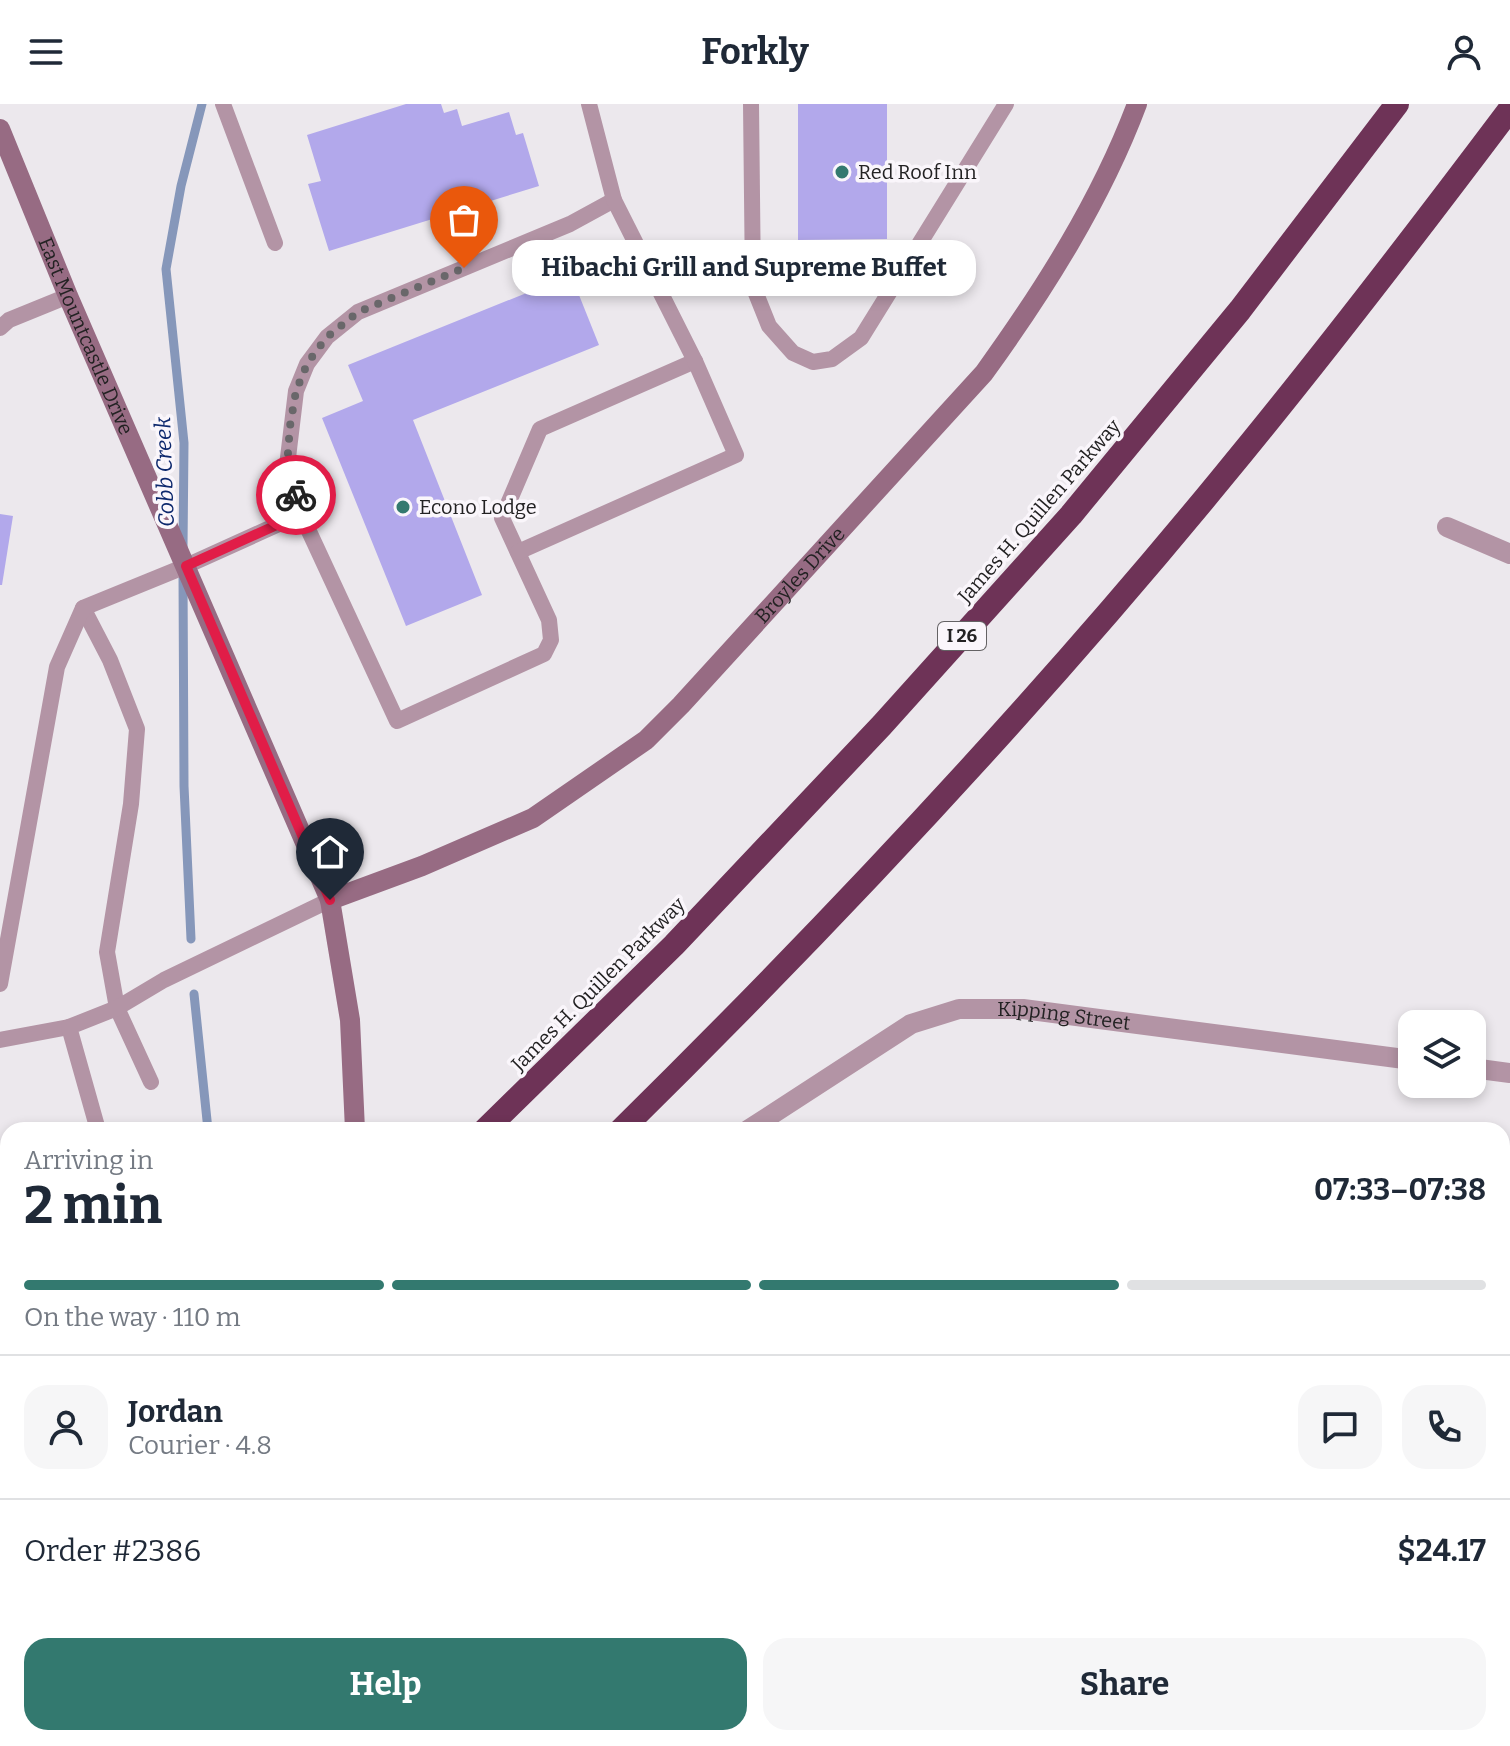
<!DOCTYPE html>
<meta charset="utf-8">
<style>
:root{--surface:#fff;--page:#f6f6f7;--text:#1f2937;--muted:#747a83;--line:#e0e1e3;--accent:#33796f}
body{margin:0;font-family:Bitter,serif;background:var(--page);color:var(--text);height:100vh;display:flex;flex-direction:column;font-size:30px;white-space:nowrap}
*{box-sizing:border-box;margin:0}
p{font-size:26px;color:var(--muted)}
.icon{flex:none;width:44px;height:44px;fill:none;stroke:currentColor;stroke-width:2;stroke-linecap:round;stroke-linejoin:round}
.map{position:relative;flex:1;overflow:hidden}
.panel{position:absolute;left:0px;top:1018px;width:1510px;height:624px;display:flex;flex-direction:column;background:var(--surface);border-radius:24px 24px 0 0;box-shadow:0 4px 12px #0003}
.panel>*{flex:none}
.tools{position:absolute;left:1398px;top:906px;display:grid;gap:16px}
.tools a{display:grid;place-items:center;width:88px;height:88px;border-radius:16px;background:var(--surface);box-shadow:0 4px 12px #0003;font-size:40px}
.pin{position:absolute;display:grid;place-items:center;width:68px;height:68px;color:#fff;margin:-82px -34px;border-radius:50% 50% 50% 0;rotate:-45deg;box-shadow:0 0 8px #0007}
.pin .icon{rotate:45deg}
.courier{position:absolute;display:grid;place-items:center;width:80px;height:80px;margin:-40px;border:6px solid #e11d48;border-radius:50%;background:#fff;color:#222;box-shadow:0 2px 10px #0007}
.bubble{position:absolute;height:56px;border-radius:24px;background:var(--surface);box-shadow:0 4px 12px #0003;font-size:26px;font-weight:700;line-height:56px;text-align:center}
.head em{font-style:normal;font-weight:700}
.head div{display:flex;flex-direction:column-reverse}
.head{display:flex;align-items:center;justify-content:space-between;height:136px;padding:0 24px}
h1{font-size:52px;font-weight:700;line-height:60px}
.bar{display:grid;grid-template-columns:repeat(4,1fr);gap:12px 8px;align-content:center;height:96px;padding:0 24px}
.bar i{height:10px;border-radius:6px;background:var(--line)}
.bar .selected{background:var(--accent)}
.bar p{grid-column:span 4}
.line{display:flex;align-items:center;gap:20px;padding:0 24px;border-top:2px solid var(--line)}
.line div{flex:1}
.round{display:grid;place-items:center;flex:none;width:84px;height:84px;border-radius:24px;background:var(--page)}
.button{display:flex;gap:16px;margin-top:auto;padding:16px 24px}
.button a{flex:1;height:92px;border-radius:24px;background:var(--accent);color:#fff;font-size:32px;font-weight:700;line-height:92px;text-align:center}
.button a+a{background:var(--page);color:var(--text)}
header{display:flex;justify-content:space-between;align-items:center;height:104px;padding:0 24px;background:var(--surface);font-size:36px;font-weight:700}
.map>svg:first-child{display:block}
</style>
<header><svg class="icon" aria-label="menu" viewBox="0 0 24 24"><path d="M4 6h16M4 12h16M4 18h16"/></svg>Forkly<svg class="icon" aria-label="person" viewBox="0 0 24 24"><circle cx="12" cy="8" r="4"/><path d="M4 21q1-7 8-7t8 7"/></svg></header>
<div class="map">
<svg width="1510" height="1642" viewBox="0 0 1510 1642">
<rect width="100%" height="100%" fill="#ece8ed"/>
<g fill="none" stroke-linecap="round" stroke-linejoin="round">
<g stroke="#8697ba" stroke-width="9">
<path d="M183,444L184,339L166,165L181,82L202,0"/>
<path d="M183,470L184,682L191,835"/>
<path d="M194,890L208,1026"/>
<path d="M208,1642L209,1634"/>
</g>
</g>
<g fill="#b2a8eb">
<path d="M406,0H441L444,9L457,5L462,22L509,8L516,31L523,29L539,82L329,147L308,80L321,77L307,31Z"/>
<path d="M798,0H887V135L798,136Z"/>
<path d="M571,171L599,241L413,316L482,491L406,522L322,314L363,297L348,261Z"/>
<path d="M0,410L13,412L2,481H0Z"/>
</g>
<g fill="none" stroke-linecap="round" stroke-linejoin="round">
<g stroke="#b394a5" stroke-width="16">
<path d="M223,0L275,139"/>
<path d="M751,0L753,182L769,222L793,249L813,258L832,255L861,234L1006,0"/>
<path d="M614,96L570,120L358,208L327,233L307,260L296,287L287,362L301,410L397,617L544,550L551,536L549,516L502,414L540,325L695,257"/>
<path d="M0,224L9,216L68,192"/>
<path d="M518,448L736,351L695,257L614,96L589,0"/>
<path d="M83,504L110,556L137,625L131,700L107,848L117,904L151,978"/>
<path d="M0,880L57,563L83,504L186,462L301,410"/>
<path d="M0,936L69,923"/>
<path d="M98,1026L69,923L117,904L164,876L330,796"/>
<path d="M0,1056L1,1073L8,1092"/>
</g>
<g stroke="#b394a5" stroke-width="20">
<path d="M1447,423L1510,450"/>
<path d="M1472,964L1510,969"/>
<path id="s1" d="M748,1026L911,920L959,905H1023L1412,956"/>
<path d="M1502,1521L1510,1524"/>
<path d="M523,1634L525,1642"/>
</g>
<g stroke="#976b83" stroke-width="20">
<path id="s2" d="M0,25L68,192L330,796L350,916L355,1026"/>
<path id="s3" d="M330,796L422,762L533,714L646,636L681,601L984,269C1044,186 1101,96 1137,0"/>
<path d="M311,1642L313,1634"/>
</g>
<g stroke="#6e3357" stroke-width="24">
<path d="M485,1026L674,841L882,621L1071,411L1240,206L1397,0"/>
<path d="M621,1026C831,819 1034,603 1221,375C1321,254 1416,130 1510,5"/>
<path d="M0,1455L8,1449"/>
<path d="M0,1573L8,1567"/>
</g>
</g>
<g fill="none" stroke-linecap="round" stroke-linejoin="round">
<path stroke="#69676a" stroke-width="8" stroke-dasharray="0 14.4" d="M296,391L287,362L290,322L296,287L307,260L317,246L327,233L358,208L464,164"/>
<path stroke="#e11d48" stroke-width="10" d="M296,391L301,410L186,462L330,796"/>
</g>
<g fill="#33796f" stroke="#faf6fb" stroke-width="3">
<circle cx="842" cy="68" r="8"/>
<circle cx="403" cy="403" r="8"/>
</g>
<g text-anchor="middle" stroke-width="7" stroke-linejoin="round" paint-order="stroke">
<rect fill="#faf6fb" stroke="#646264" stroke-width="2" x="938" y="518" width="48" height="28" rx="6"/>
<g font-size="18" font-weight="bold" fill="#232223">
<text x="962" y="538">I 26</text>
</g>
<g font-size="20" fill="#232223" stroke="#faf6fb" text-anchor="start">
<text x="858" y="75">Red Roof Inn</text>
<text x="419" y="410">Econo Lodge</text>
</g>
<g font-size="20" fill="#232223" stroke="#faf6fb">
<text dy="7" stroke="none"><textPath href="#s2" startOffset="224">East Mountcastle Drive</textPath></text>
<text transform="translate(1039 407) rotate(-49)" y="7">James H. Quillen Parkway</text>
<text dy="7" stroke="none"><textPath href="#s3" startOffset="582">Broyles Drive</textPath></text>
<text transform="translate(598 880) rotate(-45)" y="7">James H. Quillen Parkway</text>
<text dy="7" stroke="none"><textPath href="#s1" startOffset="350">Kipping Street</textPath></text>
</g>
<g font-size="22" font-style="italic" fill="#0d286d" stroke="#faf6fb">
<text transform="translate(164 368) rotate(-92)" y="8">Cobb Creek</text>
</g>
</g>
</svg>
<div class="tools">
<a><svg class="icon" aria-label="layers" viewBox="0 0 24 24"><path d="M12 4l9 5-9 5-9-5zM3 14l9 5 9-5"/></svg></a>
</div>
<div class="pin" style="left:464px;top:164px;background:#ea580c"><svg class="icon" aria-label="bag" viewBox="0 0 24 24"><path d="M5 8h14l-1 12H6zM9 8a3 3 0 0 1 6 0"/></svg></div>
<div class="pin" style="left:330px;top:796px;background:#1f2937"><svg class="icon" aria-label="home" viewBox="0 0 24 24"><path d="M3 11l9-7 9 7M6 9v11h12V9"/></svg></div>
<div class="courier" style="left:296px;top:391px"><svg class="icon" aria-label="bike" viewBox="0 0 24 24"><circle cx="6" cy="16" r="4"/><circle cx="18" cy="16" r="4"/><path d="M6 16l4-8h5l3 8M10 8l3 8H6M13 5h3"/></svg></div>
<div class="bubble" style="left:512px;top:136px;width:464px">Hibachi Grill and Supreme Buffet</div>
<section class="panel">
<div class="head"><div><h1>2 min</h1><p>Arriving in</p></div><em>07:33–07:38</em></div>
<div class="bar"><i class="selected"></i><i class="selected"></i><i class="selected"></i><i></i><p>On the way · 110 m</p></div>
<div class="line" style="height:144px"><a class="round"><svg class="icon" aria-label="person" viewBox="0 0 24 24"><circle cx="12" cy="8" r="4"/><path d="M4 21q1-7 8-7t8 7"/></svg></a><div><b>Jordan</b><p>Courier · 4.8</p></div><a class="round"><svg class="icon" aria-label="chat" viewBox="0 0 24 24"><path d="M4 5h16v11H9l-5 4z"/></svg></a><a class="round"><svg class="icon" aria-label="phone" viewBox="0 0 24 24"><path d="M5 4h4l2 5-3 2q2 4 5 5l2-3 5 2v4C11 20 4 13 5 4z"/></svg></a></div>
<div class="line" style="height:104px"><div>Order #2386</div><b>$24.17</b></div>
<div class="button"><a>Help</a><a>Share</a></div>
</section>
</div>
